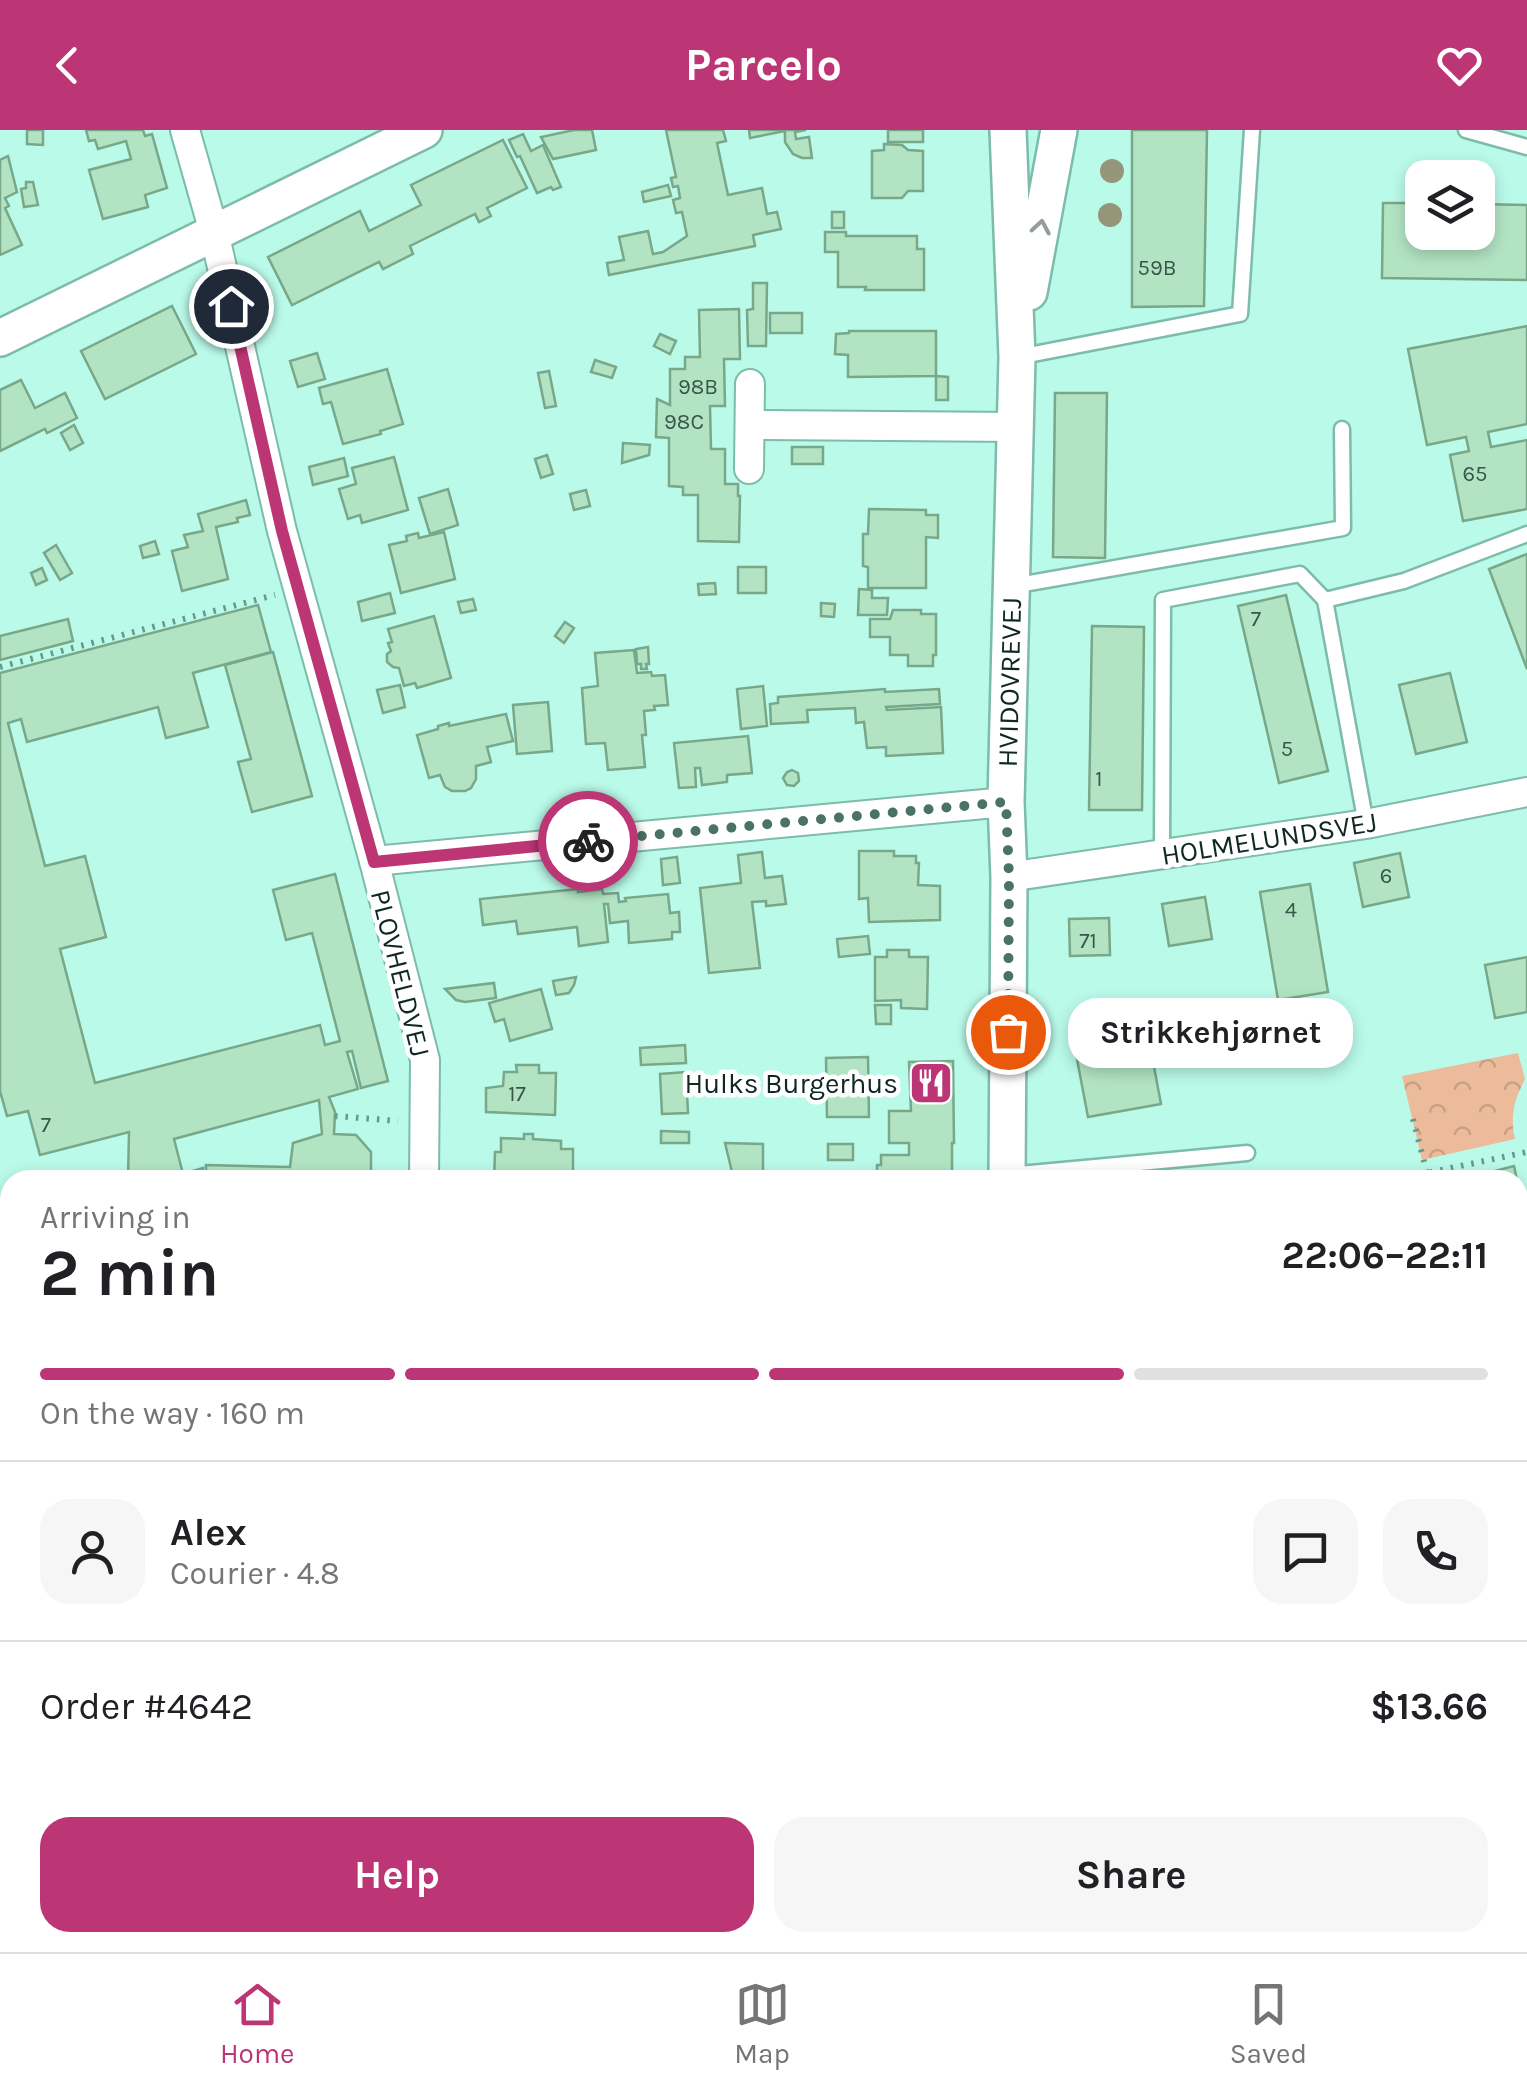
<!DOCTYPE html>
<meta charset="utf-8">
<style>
:root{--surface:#fff;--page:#f6f6f6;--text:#202124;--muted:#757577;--line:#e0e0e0;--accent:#bc3575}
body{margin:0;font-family:Karla,sans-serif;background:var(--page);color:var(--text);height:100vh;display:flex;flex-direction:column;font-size:38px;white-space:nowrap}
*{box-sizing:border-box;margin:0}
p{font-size:32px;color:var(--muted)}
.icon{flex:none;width:55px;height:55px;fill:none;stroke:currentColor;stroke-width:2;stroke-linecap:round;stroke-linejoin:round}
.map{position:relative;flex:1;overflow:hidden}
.panel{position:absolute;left:0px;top:1040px;width:1528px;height:782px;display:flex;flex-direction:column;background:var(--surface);border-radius:30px 30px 0 0;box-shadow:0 5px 15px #0003}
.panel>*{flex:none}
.buttons{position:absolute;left:1405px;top:30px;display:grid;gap:20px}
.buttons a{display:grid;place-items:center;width:90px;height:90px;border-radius:20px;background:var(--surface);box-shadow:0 5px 15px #0003;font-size:50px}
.pin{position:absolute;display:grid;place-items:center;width:85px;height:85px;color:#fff;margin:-42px;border:5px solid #fff;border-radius:50%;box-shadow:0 2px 10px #0007}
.courier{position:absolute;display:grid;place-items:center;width:100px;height:100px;margin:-50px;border:8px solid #bc3575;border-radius:50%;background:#fff;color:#222;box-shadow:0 2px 12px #0007}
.bubble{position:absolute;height:70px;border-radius:30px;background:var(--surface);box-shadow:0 5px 15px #0003;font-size:32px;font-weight:700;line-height:70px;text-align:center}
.summary em{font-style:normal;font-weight:700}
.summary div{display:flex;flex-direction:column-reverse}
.summary{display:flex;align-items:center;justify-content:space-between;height:170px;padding:0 40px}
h1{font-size:65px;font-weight:700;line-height:75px}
.bar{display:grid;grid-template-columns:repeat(4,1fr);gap:15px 10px;align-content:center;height:120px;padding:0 40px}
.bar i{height:12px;border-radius:8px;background:var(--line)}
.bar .active{background:var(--accent)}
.bar p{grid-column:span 4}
.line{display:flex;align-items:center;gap:25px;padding:0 40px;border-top:2px solid var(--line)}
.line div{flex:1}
.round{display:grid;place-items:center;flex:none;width:105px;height:105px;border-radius:30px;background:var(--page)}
.button{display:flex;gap:20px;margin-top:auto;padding:20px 40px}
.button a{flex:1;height:115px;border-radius:30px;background:var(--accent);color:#fff;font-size:40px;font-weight:700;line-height:115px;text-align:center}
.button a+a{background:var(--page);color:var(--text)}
header{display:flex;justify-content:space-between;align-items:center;height:130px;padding:0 40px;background:var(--accent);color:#fff;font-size:45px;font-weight:700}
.dock{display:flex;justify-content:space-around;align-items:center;height:140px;border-top:2px solid var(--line);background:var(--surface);font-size:28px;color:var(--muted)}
.dock a{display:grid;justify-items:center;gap:5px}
.dock .active{color:var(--accent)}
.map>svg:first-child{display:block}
</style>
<header><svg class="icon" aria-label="back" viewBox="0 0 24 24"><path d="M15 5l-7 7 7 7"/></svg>Parcelo<svg class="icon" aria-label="heart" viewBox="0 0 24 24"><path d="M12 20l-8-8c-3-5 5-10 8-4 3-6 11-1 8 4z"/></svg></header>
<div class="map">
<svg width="1527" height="1822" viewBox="0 0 1527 1822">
<defs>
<pattern id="park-crowns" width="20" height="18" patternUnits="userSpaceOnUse" patternTransform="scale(2.5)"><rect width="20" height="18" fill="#ebbb9b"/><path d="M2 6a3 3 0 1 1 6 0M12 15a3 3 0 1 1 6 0" fill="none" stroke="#c8a185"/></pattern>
</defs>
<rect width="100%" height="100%" fill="#bafae9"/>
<path fill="url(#park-crowns)" d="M1518,923L1525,949C1514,971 1510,985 1515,1009L1422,1030L1402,946Z"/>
<g fill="#b2e4c3" stroke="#78a789" stroke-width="2.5">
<path d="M27,0H43V15L27,14Z"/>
<path d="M86,0H143L145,6L152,4L167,58L145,65L148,77L103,89L89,40L131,29L126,11L98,19L95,10L89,11Z"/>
<path d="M574,0H592L596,20L553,29L541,7Z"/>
<path d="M666,0H723L726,11L717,13L728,65L762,58L767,84L777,82L781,99L753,105L755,116L609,145L607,133L624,130L619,107L648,101L653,124L663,122L687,106L682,82L676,83L673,70L680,68L678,56L673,57L671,48L676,47Z"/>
<path d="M749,0H806L795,2L796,9L809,7L812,28H802L793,24L785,12V1L750,8Z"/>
<rect x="888" y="0" width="35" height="12"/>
<path d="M1132,0H1207L1204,176L1132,177Z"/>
<path d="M523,4L531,21L543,15L561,57L553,60L551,57L537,63L520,26L517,27L509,10Z"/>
<path d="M503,10L527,58L487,78L491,86L479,92L475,84L410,116L413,124L383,139L379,132L292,175L268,127L360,81L369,101L421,75L411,55Z"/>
<path d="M884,14L902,15L908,20L923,21V61H908L902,68H872V21L884,20Z"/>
<path d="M8,26L17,62L5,68L9,76L5,78L22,115L0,125V30Z"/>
<path d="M26,52H33L38,75L24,77L21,59L26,58Z"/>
<path d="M668,55L671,66L644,72L642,62Z"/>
<path d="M1383,73H1422V102H1478V74L1527,75V150L1382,148Z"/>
<rect x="832" y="82" width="12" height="16"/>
<path d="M825,102H846V106H917V119H924V160H865L866,157H838V122H825Z"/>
<path d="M753,153H767L766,216H748L747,180L753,179Z"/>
<path d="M172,176L196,224L105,269L81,221Z"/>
<path d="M739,179L740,229H724L725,276H710L711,319H725V354H738V366H740L739,412L698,411V365H683V357L669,356V308L656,307L657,269L670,275V239H685V227H700L699,180Z"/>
<rect x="770" y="183" width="32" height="20"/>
<path d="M1527,196V294L1488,302L1491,317L1527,310V379L1463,391L1450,325L1469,321L1466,307L1427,315L1408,219Z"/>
<path d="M849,201H936V246L848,247V225L835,224L836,204L849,203Z"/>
<path d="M660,204L676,211L670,224L654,216Z"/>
<path d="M317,223L325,249L298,257L290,231Z"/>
<path d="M595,230L616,237L612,248L591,242Z"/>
<path d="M387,239L403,294L380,301L381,304L343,314L331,272L323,274L319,258Z"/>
<path d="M549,241L556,276L545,278L538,243Z"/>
<path d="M936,246L948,247V270H936Z"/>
<path d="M21,250L35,278L65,263L77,288L47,303L45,299L0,321V260Z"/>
<path d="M1055,263H1107L1105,428L1053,427Z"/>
<path d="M74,295L83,313L70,320L61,303Z"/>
<path d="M623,313L650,315L649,325L622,333Z"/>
<rect x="792" y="317" width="31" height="17"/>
<path d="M547,325L553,344L541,348L535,329Z"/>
<path d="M394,327L408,380L362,393L360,385L348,389L339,359L356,354L352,338Z"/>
<path d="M344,328L348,346L313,355L309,337Z"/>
<path d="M448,359L458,395L430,404L419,368Z"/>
<path d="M586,360L590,376L574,380L570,364Z"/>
<path d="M246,370L250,385L237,388L238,392L216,397L228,449L182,461L172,421L188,417L184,405L203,401L198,384Z"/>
<path d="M869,379L926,380V385H938V408L926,407V458H868V437L863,436V404H868Z"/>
<path d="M444,402L455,449L401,463L389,415L407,411L406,406L418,403L419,408Z"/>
<path d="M155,411L159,424L143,428L140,416Z"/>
<path d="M56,415L72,443L60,450L44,423Z"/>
<path d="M1527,424V539L1489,439Z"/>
<rect x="738" y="437" width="28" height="26"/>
<path d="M42,438L47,450L36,455L31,443Z"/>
<path d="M715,453L716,464L699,465L698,454Z"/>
<path d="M859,459L872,460V468H888L887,485H858Z"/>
<path d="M390,463L395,483L362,491L358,472Z"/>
<path d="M1286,465L1328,641L1279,653L1238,476Z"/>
<path d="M473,469L476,480L461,483L458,472Z"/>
<path d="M821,473L835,474L834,487L821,486Z"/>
<path d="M258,475L271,522L193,543L208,597L166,608L158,577L27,612L21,589L8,593L45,736L85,726L106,807L60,819L95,953L320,895L325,915L340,911L312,803L286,810L273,760L335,744L388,951L361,958L352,921L347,922L358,959L329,967L335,982L334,1004L356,1005L371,1022V1043L364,1050H206V1035L290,1037L293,1013L322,1004L319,970L174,1009L183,1044L203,1038V1050H128L129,1002L40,1025L28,981L7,986L0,961V543Z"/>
<path d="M893,480H921V484H936V525H933V536H908V525H890V507H870V489H890Z"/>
<path d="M434,486L451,548L417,558L415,553L404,556L399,538L393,537L387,532V524L391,521L388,513L392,512L388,499Z"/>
<path d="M68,489L73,511L0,530V506Z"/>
<path d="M565,492L574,498L564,513L555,506Z"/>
<path d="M1092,496L1144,497L1142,680H1089Z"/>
<path d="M648,517L649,534H646L647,539H641V534H637L636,519Z"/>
<path d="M634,520L637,543L651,542L652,546L665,545L668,575L654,576L655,580L644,581L646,605H642L645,637L608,640L605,613L586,614L582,558L598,556L595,523Z"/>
<path d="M273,522L312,666L252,682L238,632L251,629L225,535Z"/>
<path d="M1450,543L1467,612L1416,624L1399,555Z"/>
<path d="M400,555L405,577L383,583L377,560Z"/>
<path d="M763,556L767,596L741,599L737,559Z"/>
<path d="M885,559V562L939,559L940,574L886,577L887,580L941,577L943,623L886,626V617L867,618L864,592L856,593L855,578L807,580L808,592L771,594L770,574L778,573V567Z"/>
<path d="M548,572L552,621L517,624L513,575Z"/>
<path d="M506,584L513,611L487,617L491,632L476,636V649L471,658L465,661H452L445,657L440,645L429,648L417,605L438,599V596L449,593V596Z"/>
<path d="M748,606L752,643L727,645V652L702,655L700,638H695L696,657L679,658L674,613Z"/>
<path d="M792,640L798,643L799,651L794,656L787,655L783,648L787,642Z"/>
<path d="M859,721H894V726H916V733H919L918,755L940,756V790L869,792L868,768L859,769Z"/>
<path d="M762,722L765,748L782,746L786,774L766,776V771L752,772L760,838L709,843L700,758L741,753L738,725Z"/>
<path d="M1400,723L1409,767L1363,777L1354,733Z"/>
<path d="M677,727L680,753L663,755L661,729Z"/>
<path d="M1310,754L1328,862L1278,870L1260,762Z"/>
<path d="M578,759V762L602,759L603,764L618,763L619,772L626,771L625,768L668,764L670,783L679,782L680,802H672V809L629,813L628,791L610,793L608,774H604L608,812L579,816L577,797L518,804L516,791L483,795L480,769Z"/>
<path d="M1205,767L1212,809L1169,816L1162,774Z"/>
<path d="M1109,788L1110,825L1070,826L1069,789Z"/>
<path d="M868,806L870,824L839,827L837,809Z"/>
<path d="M887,820H909V827H928L927,879L901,878V870L875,871V827H887Z"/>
<path d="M1527,827V882L1495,888L1485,835Z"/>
<path d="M576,847L574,855L569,863L556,865L553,851Z"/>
<path d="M494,853L496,868L465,872L456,870L445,859Z"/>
<path d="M541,859L552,899L510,911L504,889L495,892L489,873Z"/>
<path d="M875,875H891V894H876Z"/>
<path d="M1145,889L1161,974L1088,987L1072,903Z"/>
<path d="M685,915L686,933L641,935L640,918Z"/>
<path d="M868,927L869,987H827L826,928Z"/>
<path d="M953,931L954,1013H952V1050H877V1035H881V1025H909V1013H889V981H911L909,932Z"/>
<path d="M516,935H539V943H556L555,985L486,982V958L503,956L504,942H517Z"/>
<path d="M686,942L688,983L662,984L660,944Z"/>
<path d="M661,1001L689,1002V1013H661Z"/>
<path d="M524,1004H533V1009L561,1011V1019H573V1050H494L495,1022H501V1008L524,1009Z"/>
<path d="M725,1013L763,1014V1050H755V1047L733,1046Z"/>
<rect x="828" y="1014" width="25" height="16"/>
<path d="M1514,1036L1517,1050H1464V1049Z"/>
<path d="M1518,1052L1527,1090V1266L1521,1267L1518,1256Z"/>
<path d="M1518,1531L1527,1571V1590L1518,1593Z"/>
<path d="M1518,1810L1519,1819L1494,1822L1492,1812H1518Z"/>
<path d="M1190,1812H1250L1252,1822L1263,1819L1264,1822H1193Z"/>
<path d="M6,1818L80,1819V1822H6Z"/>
</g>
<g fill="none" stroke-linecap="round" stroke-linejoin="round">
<g stroke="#7dbbab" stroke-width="19">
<g id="service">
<path d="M1466,0L1527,17"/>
<path d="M1018,227L1240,184L1252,0"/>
<path d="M1012,456L1343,398L1342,299"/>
<path d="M1366,694L1325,470L1404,451L1527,404"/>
<path d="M1162,725L1163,470L1300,444L1325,470"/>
<path d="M1009,1045L1247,1023"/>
</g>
</g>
<g stroke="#7dbbab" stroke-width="32">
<g id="minor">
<path d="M185,0L214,102L282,401L374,731L425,930L424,1050"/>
<path d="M750,295L1016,297"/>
<path d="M749,339L750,254"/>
<path d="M374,731L1006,672"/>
<path d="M1009,747L1366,694L1527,662"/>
<path d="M0,1764H10"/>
<path d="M302,1812V1822"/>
<path d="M448,1812V1822"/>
<path d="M1462,1812L1465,1822"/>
</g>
</g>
<g stroke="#7dbbab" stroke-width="40">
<g id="tertiary">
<path d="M1029,162L1059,0"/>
<path d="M0,208L424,0"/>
<path id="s1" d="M1007,1050L1009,747L1006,672L1017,227L1008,0"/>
<path d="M1518,1666L1527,1663"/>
<path d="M1006,1812V1822"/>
</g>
</g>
<g stroke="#69978b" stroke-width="6" stroke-dasharray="2.5 8" stroke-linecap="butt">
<path d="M0,537L275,465"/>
<path d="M335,986L398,991"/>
<path d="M1413,989L1427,1043L1414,1048V1050"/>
<path d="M1429,1050L1427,1043L1527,1022"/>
<path d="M0,1119V1160"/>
<path d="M1518,1283L1527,1281"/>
<path d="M1518,1390L1527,1388"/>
<path d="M1518,1400L1524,1402L1527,1415"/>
<path d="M937,1822L943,1812"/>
</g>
<use href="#service" stroke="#fff" stroke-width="14"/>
<use href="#minor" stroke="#fff" stroke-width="28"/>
<use href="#tertiary" stroke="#fff" stroke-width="35"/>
</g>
<g fill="#959679">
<circle cx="1112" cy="41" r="12"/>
<circle cx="1110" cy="85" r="12"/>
</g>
<defs><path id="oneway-chevron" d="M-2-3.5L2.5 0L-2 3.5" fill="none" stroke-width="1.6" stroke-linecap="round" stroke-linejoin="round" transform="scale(2.5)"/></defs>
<use stroke="#939e9c" href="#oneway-chevron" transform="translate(1041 97) rotate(-80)"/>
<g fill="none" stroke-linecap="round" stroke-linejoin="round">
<path stroke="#4b7268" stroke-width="10" stroke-dasharray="0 18" d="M588,711L1006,672L1009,747L1008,902"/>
<path stroke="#bc3575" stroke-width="12" d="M231,176L282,401L374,732L588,711"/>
</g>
<defs>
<g id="restaurant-square" transform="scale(2.25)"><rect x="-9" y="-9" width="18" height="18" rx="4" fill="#bc3575" stroke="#fff"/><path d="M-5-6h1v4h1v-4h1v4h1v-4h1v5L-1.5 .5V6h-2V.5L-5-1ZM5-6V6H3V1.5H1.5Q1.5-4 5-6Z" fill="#fff"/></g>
</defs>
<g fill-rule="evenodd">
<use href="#restaurant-square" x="931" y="953"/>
</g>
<g text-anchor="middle" stroke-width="9" stroke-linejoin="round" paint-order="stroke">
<g font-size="22" fill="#38574a">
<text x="1157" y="145">59B</text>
<text x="698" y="264">98B</text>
<text x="684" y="299">98C</text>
<text x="1475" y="351">65</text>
<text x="1256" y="496">7</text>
<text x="1287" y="626">5</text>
<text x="1099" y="656">1</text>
<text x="1386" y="753">6</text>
<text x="1291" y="787">4</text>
<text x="1088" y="818">71</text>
<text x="517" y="971">17</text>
<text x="46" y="1002">7</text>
</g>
<g font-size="28" fill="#0f2822" stroke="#fff">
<text dy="10" stroke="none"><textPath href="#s1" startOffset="498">HVIDOVREVEJ</textPath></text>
<text transform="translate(1269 708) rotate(-9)" y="10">HOLMELUNDSVEJ</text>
<text transform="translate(401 843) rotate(76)" y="10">PLOVHELDVEJ</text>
</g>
<g font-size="28" fill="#0f2822" stroke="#fff" text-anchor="end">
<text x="898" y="963">Hulks Burgerhus</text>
</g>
</g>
</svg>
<div class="buttons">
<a><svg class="icon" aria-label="layers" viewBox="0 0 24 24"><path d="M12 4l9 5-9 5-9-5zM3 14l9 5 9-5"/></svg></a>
</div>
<div class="pin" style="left:1008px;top:902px;background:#ea580c"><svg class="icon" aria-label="bag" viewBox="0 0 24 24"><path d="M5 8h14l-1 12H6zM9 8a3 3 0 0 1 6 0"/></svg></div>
<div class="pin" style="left:231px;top:176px;background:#1f2937"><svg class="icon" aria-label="home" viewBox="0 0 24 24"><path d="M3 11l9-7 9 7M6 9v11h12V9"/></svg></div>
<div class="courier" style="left:588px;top:711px"><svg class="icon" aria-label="bike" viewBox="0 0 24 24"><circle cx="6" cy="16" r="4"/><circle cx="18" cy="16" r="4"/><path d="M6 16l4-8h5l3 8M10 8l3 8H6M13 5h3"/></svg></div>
<div class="bubble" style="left:1068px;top:868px;width:285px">Strikkehjørnet</div>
<section class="panel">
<div class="summary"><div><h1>2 min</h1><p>Arriving in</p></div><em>22:06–22:11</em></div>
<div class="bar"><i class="active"></i><i class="active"></i><i class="active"></i><i></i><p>On the way · 160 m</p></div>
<div class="line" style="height:180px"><a class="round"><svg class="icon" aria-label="person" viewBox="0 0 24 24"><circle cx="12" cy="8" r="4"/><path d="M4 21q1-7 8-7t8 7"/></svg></a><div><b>Alex</b><p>Courier · 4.8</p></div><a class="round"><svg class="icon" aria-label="chat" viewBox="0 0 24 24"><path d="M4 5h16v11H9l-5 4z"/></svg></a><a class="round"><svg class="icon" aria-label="phone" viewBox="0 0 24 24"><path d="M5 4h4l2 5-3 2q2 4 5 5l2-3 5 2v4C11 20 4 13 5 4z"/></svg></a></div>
<div class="line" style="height:130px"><div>Order #4642</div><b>$13.66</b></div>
<div class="button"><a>Help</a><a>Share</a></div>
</section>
</div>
<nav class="dock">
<a class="active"><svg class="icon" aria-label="home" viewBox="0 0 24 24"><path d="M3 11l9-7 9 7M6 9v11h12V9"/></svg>Home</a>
<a><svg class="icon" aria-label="map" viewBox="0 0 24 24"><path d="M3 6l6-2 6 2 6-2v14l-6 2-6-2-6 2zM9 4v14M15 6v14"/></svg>Map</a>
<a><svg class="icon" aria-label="saved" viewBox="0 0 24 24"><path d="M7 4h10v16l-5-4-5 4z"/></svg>Saved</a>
</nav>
